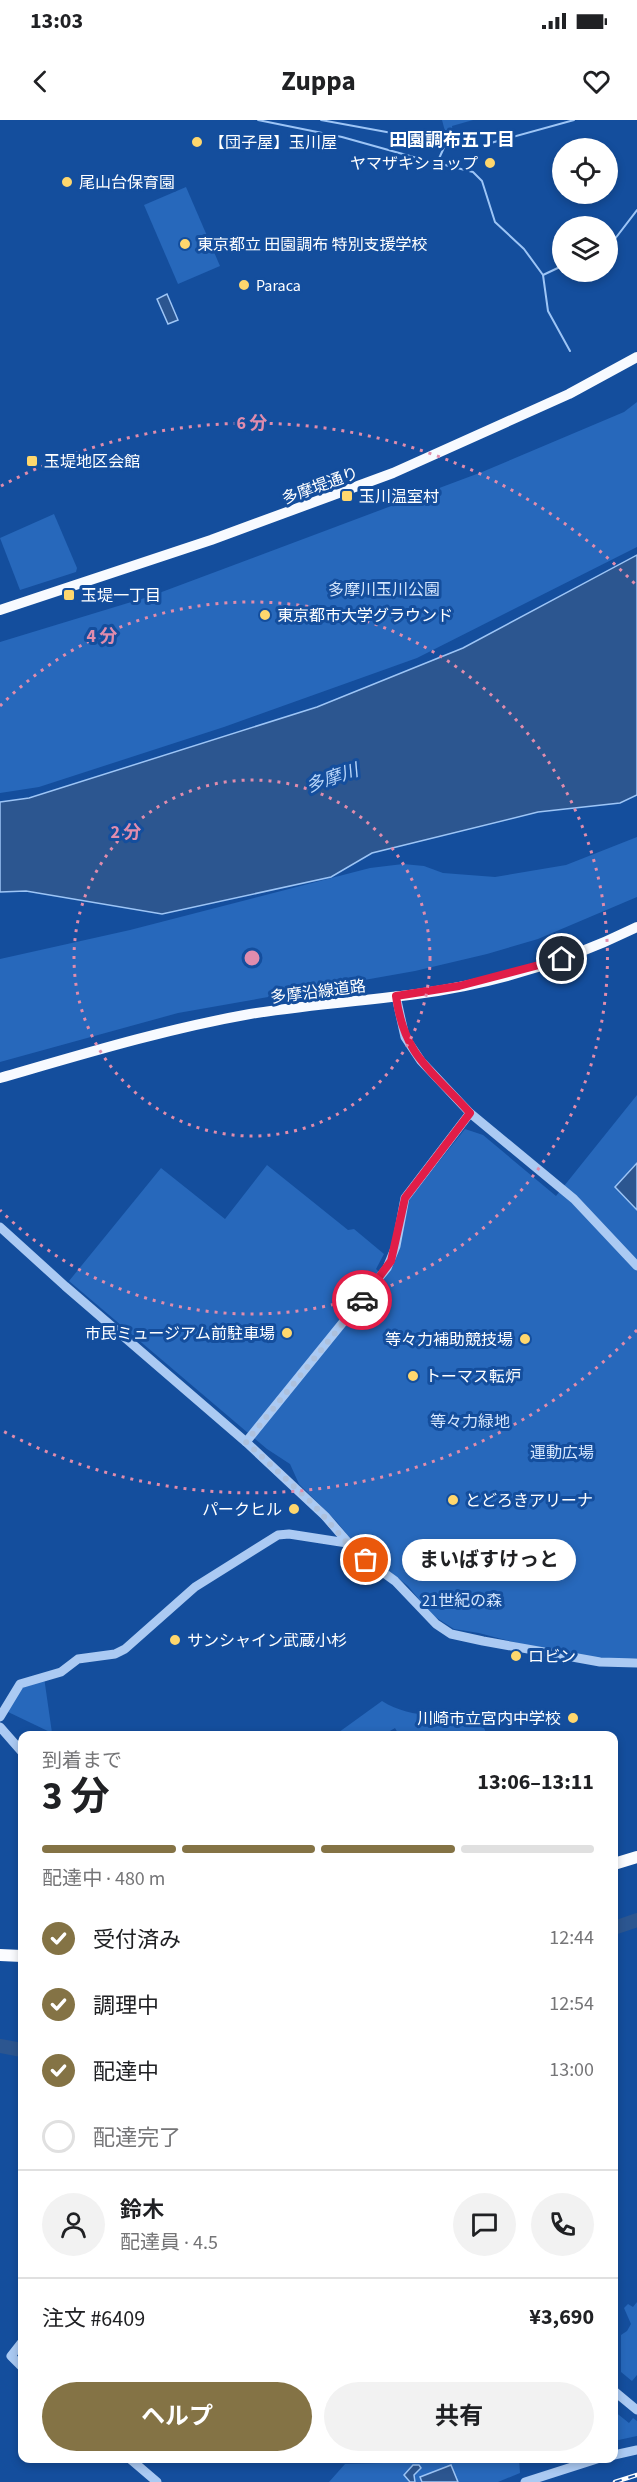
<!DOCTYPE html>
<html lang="ja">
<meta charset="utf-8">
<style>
:root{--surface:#fff;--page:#f2f2f2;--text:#202124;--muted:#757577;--line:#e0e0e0;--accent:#847345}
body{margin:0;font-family:"Source Sans 3","Noto Sans JP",sans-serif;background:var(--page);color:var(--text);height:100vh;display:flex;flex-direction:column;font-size:22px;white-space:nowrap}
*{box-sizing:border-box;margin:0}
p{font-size:20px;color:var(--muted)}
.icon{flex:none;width:33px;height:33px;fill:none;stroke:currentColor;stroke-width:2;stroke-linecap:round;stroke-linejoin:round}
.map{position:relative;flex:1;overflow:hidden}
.side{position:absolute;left:18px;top:1611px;width:600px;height:732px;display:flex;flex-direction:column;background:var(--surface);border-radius:12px;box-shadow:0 3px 9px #0003}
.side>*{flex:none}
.fabs{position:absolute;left:552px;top:18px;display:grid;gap:12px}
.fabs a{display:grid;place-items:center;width:66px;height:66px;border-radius:50%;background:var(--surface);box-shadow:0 3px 9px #0003;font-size:30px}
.pin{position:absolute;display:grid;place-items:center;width:51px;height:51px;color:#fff;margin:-26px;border:3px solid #fff;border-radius:50%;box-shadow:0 2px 6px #0007}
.courier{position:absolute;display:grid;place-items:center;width:60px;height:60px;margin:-30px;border:4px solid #e11d48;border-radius:50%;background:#fff;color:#222;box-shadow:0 2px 8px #0007}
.bubble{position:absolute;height:42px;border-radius:21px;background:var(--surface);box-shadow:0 3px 9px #0003;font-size:20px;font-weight:700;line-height:42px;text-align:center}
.head em{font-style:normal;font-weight:700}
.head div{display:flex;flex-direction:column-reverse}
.head{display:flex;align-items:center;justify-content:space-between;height:102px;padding:0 24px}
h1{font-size:39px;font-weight:700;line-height:45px}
.bar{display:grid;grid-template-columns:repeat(4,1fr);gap:9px 6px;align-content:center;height:72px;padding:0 24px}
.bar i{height:8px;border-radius:4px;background:var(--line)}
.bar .current{background:var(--accent)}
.bar p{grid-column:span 4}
.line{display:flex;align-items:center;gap:15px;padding:0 24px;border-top:2px solid var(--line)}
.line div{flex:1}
.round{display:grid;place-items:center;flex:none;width:63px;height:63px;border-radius:32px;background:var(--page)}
ol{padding:0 24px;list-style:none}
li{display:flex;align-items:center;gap:18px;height:66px}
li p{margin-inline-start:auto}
li .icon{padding:6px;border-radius:50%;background:var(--accent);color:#fff;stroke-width:4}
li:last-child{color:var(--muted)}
li i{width:33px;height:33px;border:3px solid var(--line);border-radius:50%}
.button{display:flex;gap:12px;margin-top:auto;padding:12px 24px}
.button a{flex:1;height:69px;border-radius:36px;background:var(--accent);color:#fff;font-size:24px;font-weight:700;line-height:69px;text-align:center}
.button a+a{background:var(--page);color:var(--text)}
.status{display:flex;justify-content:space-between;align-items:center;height:42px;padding:0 30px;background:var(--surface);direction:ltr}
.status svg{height:16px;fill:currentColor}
header{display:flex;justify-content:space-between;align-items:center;height:78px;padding:0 24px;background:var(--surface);font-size:27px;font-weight:700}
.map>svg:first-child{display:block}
</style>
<div class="status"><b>13:03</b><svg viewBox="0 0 49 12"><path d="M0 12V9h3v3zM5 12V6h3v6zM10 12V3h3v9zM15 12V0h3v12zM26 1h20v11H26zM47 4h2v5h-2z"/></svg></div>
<header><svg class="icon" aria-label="back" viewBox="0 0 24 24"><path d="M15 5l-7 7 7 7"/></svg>Zuppa<svg class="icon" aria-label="heart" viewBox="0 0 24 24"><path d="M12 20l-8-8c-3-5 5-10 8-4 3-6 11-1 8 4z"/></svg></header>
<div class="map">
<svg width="637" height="2362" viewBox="0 0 637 2362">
<rect width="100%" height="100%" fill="#144e9d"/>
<g fill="#2768bb">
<path d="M442,0H473L452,6L453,13L446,15Z"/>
<path d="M186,67L220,146L178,164L144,85Z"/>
<path d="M637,282V427L417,538L224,607L39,667L0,673V522L151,476L482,352L624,292Z"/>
<path d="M54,394L77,448L76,452L20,470L0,418Z"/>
<path d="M637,717V777L538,819L487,834L415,851L178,893L0,942V839L130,810L370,748L403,744L424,746L443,753L495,757L566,745Z"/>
<path d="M637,975V1538C588,1543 526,1525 479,1513L454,1509L432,1495L408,1466L354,1423L337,1402L299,1364L290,1344L267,1329L69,1161L161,1048L225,1099L267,1045L348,1110L354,1109L384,1134L376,1149L383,1156L395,1141L410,1078L465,1009L483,1015L556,1076Z"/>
<path d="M44,1557L52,1613L6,1591L20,1564Z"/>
<path d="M382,1581C413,1601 450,1592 484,1608L487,1615H399L395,1608L383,1615H335Z"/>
<path d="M637,2182V2255L632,2261L621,2252V2215L627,2211L631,2204L624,2188L628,2184L633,2187Z"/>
<path d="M614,2291L629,2303L633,2298L637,2301V2316L614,2321Z"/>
<path d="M394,2338L519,2339L520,2353L498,2362H329L345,2344L383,2343Z"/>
</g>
<g fill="#2c5690" stroke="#9dc5f6" stroke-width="1.5">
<path d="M167,174L178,200L168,204L157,179Z"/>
<path d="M637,435V675L620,683L538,692L372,733L331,757L162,794L26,771L0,772V682L29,678L317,587L463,528Z"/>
<path d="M637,1043V1090L615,1067Z"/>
<path d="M413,2345H419L421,2348L414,2355L415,2362H410L404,2355Z"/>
<path d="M451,2345L458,2362H422L420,2357Z"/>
</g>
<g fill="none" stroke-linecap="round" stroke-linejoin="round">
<g stroke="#9dc5f6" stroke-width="2">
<path d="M258,0L342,17L435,43"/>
<path d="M321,0L463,26L487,24L574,0"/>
<path d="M446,23L437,43L473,52L482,61L495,102L524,129L543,155L548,191L570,231"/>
<path d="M608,128L637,90"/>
<path d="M543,155L562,146"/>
</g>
<g stroke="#2c5690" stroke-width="14">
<path d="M614,1808L637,1800"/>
<path d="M0,1926L22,1930"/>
</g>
<g stroke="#abcaf3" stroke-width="9">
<path d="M396,876L405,917L421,941L470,993L574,1079L637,1146"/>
<path d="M0,1107L65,1166L246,1322L325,1396L358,1434L395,1461L436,1504L451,1514L483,1521L600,1542L637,1543"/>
<path d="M246,1322L387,1148L396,1126L405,1078L470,993"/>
<path d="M0,1597L20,1564L61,1552L78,1539L115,1534L125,1529L195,1467L278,1415L289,1414L347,1423"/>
<path d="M0,1607L22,1632"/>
<path d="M22,2222L11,2236L22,2247"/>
<path d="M614,2271L637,2290"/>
<path d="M614,2335L637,2330"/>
<path d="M129,2338L157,2362"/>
<path d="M525,2362L600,2338"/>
</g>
<g stroke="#f7faff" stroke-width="10">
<path d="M0,490L211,420L393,353L569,274L637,237"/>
<path d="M0,958C83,934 165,909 250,894C306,885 361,881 417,874C493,864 568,841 637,807"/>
</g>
<g stroke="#fbfcff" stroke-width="12">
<path d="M614,1744L637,1737"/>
<path d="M0,1835L22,1836"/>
</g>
<g stroke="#fff" stroke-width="4.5">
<path id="rail" d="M615,2362L637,2355"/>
</g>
<use href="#rail" stroke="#144e9d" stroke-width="2" stroke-dasharray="7" stroke-linecap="butt"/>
</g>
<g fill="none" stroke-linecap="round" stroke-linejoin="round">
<path stroke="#adc1dd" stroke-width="6" stroke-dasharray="0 10.8" d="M362,1180L246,1322L313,1384L347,1423L366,1440"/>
<path stroke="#e11d48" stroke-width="8" d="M362,1180L391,1141L405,1078L470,993C433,951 404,937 396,876L459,866L562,839"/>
</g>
<g fill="none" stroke="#e08cad" stroke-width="3" stroke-dasharray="3 6">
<circle cx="252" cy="838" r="178"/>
<path d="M0 586A356 356 0 1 1 0 1090"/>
<path d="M637 1210A535 535 0 0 1 1 1310M1 366A535 535 0 0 1 637 466"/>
</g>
<g fill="#ffd76d" stroke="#144e9d" stroke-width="2">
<circle cx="197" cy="22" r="6"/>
<circle cx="490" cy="43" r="6"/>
<circle cx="67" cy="62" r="6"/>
<circle cx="185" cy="124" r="6"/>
<circle cx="244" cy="165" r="6"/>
<rect x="26" y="335" width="12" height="12" rx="3"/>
<rect x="341" y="370" width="12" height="12" rx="3"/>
<rect x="63" y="469" width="12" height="12" rx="3"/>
<circle cx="265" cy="495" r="6"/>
<circle cx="287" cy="1213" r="6"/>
<circle cx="525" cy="1219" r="6"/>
<circle cx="413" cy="1256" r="6"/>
<circle cx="453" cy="1380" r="6"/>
<circle cx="294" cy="1389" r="6"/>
<circle cx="175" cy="1520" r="6"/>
<circle cx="516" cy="1536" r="6"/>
<circle cx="573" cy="1598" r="6"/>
</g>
<g text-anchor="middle" stroke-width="6" stroke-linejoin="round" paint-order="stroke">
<g font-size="16" fill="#fff" stroke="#144e9d" text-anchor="start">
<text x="209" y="28">【団子屋】玉川屋</text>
<text x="478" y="49" text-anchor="end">ヤマザキショップ</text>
<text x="79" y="68">尾山台保育園</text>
<text x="197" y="130">東京都立 田園調布 特別支援学校</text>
<text x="256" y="171">Paraca</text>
<text x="44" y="347">玉堤地区会館</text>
<text x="359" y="382">玉川温室村</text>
<text x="81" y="481">玉堤一丁目</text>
<text x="277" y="501">東京都市大学グラウンド</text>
<text x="275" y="1219" text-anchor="end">市民ミュージアム前駐車場</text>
<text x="513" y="1225" text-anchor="end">等々力補助競技場</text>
<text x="425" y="1262">トーマス転炉</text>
<text x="465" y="1386">とどろきアリーナ</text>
<text x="282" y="1395" text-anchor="end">パークヒル</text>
<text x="187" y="1526">サンシャイン武蔵小杉</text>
<text x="528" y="1542">ロビン</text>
<text x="561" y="1604" text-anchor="end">川崎市立宮内中学校</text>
</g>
<g font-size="16" fill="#fff" stroke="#144e9d">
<text transform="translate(320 365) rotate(-20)" y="6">多摩堤通り</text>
<text transform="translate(318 871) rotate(-7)" y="6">多摩沿線道路</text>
</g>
<g font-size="16" fill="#d3e5fd" stroke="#144e9d">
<text x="384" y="475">多摩川玉川公園</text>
<text x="470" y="1307">等々力緑地</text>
<text x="562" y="1338">運動広場</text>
<text x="462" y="1486">21世紀の森</text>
</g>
<g font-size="18" font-weight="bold" fill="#fff" stroke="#144e9d">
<text x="452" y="26">田園調布五丁目</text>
</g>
<g font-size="18" font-style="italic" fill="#b7d5fa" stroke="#144e9d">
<text transform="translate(332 658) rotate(-19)" y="6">多摩川</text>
</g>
</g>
<circle cx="252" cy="838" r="9" fill="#e08cad" stroke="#144e9d" stroke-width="3"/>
<g font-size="18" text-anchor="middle" font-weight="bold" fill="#e08cad" stroke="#144e9d" stroke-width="6" stroke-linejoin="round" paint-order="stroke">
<text x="252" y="309">6 分</text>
<text x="102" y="522">4 分</text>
<text x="126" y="718">2 分</text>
</g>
</svg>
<div class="fabs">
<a><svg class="icon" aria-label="locate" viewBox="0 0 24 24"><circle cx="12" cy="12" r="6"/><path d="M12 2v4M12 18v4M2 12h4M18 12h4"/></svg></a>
<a><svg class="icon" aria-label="layers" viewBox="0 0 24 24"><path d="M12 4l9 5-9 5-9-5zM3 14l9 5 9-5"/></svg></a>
</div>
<div class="pin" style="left:366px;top:1440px;background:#ea580c"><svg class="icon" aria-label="bag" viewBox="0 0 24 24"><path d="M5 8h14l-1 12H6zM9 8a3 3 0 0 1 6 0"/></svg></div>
<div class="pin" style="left:562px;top:839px;background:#1f2937"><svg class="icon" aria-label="home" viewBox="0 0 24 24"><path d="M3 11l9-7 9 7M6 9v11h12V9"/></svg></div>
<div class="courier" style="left:362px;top:1180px"><svg class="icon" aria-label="car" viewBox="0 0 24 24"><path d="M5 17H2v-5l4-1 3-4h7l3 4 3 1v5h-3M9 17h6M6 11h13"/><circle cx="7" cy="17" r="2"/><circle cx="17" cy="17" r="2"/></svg></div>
<div class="bubble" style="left:402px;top:1419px;width:174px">まいばすけっと</div>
<section class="side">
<div class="head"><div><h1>3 分</h1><p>到着まで</p></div><em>13:06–13:11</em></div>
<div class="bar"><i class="current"></i><i class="current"></i><i class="current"></i><i></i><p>配達中 · 480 m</p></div>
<ol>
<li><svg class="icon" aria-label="check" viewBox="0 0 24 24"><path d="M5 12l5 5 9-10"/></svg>受付済み<p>12:44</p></li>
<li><svg class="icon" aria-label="check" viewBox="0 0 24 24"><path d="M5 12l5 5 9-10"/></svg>調理中<p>12:54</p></li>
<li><svg class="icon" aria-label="check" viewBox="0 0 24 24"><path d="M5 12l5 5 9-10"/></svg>配達中<p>13:00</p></li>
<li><i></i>配達完了</li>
</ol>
<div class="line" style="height:108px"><a class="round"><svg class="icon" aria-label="person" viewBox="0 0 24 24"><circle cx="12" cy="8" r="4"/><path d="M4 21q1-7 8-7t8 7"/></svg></a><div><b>鈴木</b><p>配達員 · 4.5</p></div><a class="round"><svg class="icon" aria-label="chat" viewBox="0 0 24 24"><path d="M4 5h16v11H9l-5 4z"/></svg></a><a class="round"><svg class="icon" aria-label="phone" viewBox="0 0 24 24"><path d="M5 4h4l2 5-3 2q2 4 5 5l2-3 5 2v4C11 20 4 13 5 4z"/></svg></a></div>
<div class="line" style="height:78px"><div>注文 #6409</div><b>¥3,690</b></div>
<div class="button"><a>ヘルプ</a><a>共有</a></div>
</section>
</div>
